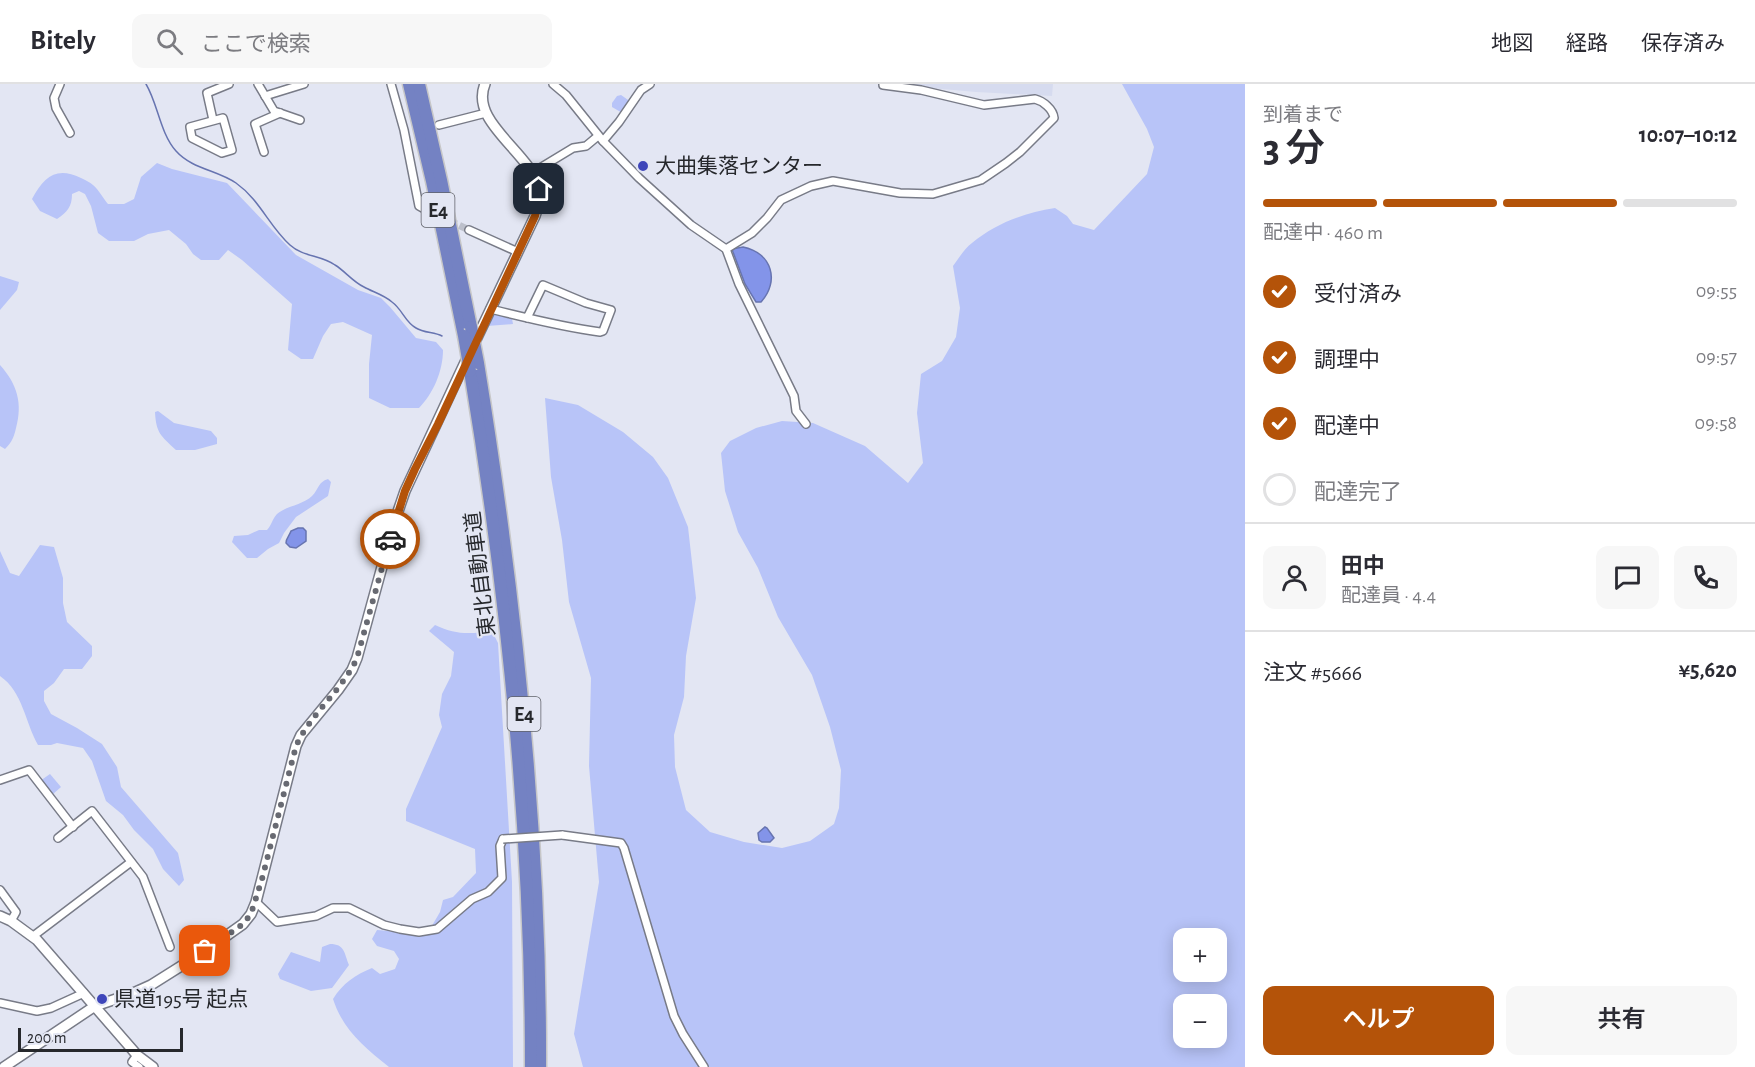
<!DOCTYPE html>
<html lang="ja">
<meta charset="utf-8">
<style>
:root{--surface:#fff;--page:#f7f7f7;--text:#2b2b33;--muted:#7c7c81;--line:#e1e1e2;--accent:#b45309}
body{margin:0;font-family:"Alegreya Sans","Noto Sans JP",sans-serif;background:var(--page);color:var(--text);height:100vh;display:flex;flex-direction:column;font-size:22px;white-space:nowrap}
*{box-sizing:border-box;margin:0}
p{font-size:20px;color:var(--muted)}
.icon{flex:none;width:33px;height:33px;fill:none;stroke:currentColor;stroke-width:2;stroke-linecap:round;stroke-linejoin:round}
.map{position:relative;flex:1;overflow:hidden}
.drawer{display:flex;flex-direction:column;background:var(--surface);width:510px}
.drawer>*{flex:none}
.tools{position:absolute;left:1173px;top:844px;display:grid;gap:12px}
.tools a{display:grid;place-items:center;width:54px;height:54px;border-radius:12px;background:var(--surface);box-shadow:0 3px 15px #0003;font-size:30px}
.scale{position:absolute;left:18px;bottom:15px;width:165px;box-sizing:border-box;padding-left:6px;border:3px solid #26282c;border-top:0;font-size:16px;line-height:21px;white-space:nowrap;color:#26282c;-webkit-text-stroke:4px #e3e6f3;paint-order:stroke}
.pin{position:absolute;display:grid;place-items:center;width:51px;height:51px;color:#fff;margin:-26px;border-radius:12px;box-shadow:0 3px 9px #0006}
.courier{position:absolute;display:grid;place-items:center;width:60px;height:60px;margin:-30px;border:4px solid #b45309;border-radius:50%;background:#fff;color:#222;box-shadow:0 2px 8px #0007}
.head em{font-style:normal;font-weight:600}
.head div{display:flex;flex-direction:column-reverse}
.head{display:flex;align-items:center;justify-content:space-between;height:102px;padding:0 18px}
h1{font-size:39px;font-weight:600;line-height:45px}
.bar{display:grid;grid-template-columns:repeat(4,1fr);gap:9px 6px;align-content:center;height:72px;padding:0 18px}
.bar i{height:8px;border-radius:4px;background:var(--line)}
.bar .current{background:var(--accent)}
.bar p{grid-column:span 4}
.line{display:flex;align-items:center;gap:15px;padding:0 18px;border-top:2px solid var(--line)}
.line div{flex:1}
.round{display:grid;place-items:center;flex:none;width:63px;height:63px;border-radius:12px;background:var(--page)}
ol{padding:0 18px;list-style:none}
li{display:flex;align-items:center;gap:18px;height:66px}
li p{margin-inline-start:auto}
li .icon{padding:6px;border-radius:50%;background:var(--accent);color:#fff;stroke-width:4}
li:last-child{color:var(--muted)}
li i{width:33px;height:33px;border:3px solid var(--line);border-radius:50%}
.action{display:flex;gap:12px;margin-top:auto;padding:12px 18px}
.action a{flex:1;height:69px;border-radius:12px;background:var(--accent);color:#fff;font-size:24px;font-weight:600;line-height:69px;text-align:center}
.action a+a{background:var(--page);color:var(--text)}
header{display:flex;align-items:center;gap:36px;box-sizing:border-box;height:84px;padding:0 30px;background:var(--surface);border-bottom:2px solid var(--line)}
header strong{font-size:28px}
nav{display:flex;gap:33px;margin-inline-start:auto;font-size:21px}
.search{width:420px;height:54px;background:var(--page);display:flex;align-items:center;gap:15px;box-sizing:border-box;padding:0 21px;border-radius:12px;color:var(--muted);font-size:22px}
main{display:flex;flex:1;min-height:0}
.map>svg:first-child{display:block}
</style>
<header>
<strong>Bitely</strong>
<div class="search"><svg class="icon" aria-label="search" viewBox="0 0 24 24"><circle cx="10" cy="10" r="6"/><path d="M15 15l6 6"/></svg>ここで検索</div>
<nav><a>地図</a><a>経路</a><a>保存済み</a></nav>
</header>
<main>
<div class="map">
<svg width="1245" height="983" viewBox="0 0 1245 983">
<rect width="100%" height="100%" fill="#e3e6f3"/>
<path fill="#d6dbef" d="M885,0H1053L1052,12L976,8Z"/>
<g fill="#b8c4f8" fill-rule="evenodd">
<path d="M1122,0H1245V983H583L574,950L599,798L589,682L591,594L569,518L562,456L551,393L545,314L578,321L623,348L653,373L668,394L688,443L696,514L686,572L684,613L674,651L675,683L686,726L710,748L744,758L782,764L810,757L834,740L839,724L841,686L830,643L812,591L778,533L758,484L738,448L725,407L721,369L730,357L756,344L782,337L813,339L865,362L908,399L923,379L917,329L921,290L942,277L956,253L960,224L953,182C959,174 964,165 972,159C996,139 1024,129 1055,124L1067,132L1073,140L1094,146L1147,90L1154,63L1147,45ZM1184,855H1216V888H1184ZM1184,921H1216V954H1184Z"/>
<path d="M621,11L631,18L624,30L612,23V19L617,12Z"/>
<path d="M157,79L172,85L227,99L296,171L358,206L381,214L390,223L416,254L436,258L443,266C443,287 433,310 419,324H390L369,314V280L372,251L343,238L331,240L323,252L313,275H301L288,266L292,220L242,176L228,166L219,176H201L193,170L186,160L169,146L148,150L134,157H109L98,149L91,122L85,110L79,107L72,110C72,123 67,128 57,135L40,127L32,115C44,93 56,82 81,94C85,96 90,98 93,101C99,106 103,114 108,120H124L134,115L141,93Z"/>
<path d="M0,192L19,198L17,206L0,226Z"/>
<path d="M492,229L512,235L513,240L487,242Z"/>
<path d="M0,281C17,300 23,319 16,344C14,353 12,358 5,365L0,362Z"/>
<path d="M158,327L174,339L211,347L217,354V360L195,366H176C161,352 156,349 155,328Z"/>
<path d="M328,395L331,398L328,412L296,433L284,449L279,459L268,465L257,474H247L232,458L234,452L248,451L259,446H267C272,441 272,435 277,430C286,422 303,421 312,412C319,405 318,398 328,395Z"/>
<path d="M40,461L54,463L63,494V519L67,538L92,562V572L82,585H64L54,599L44,607V617L51,630L77,644L102,660L117,683L121,703L178,769L184,796L179,802L163,785L153,765L134,746L123,731L106,717L92,677L83,664L57,659L51,661H38C25,638 23,608 0,592V467L10,489L19,492Z"/>
<path d="M435,541C456,551 469,550 492,547L498,559L512,798L513,983H389C364,963 343,946 333,915C343,899 355,891 372,884L380,890L395,885L399,875L394,867L377,862L372,855L377,846C394,847 409,852 426,852L440,828L443,816L453,813L476,789L475,765L406,737V725L442,643L439,631L442,610L451,592L454,568L429,547Z"/>
<path d="M50,690L61,703L52,711L40,697Z"/>
<path d="M330,860C345,860 344,869 349,881L332,904L311,907L280,895L278,890L291,868L320,878L322,863Z"/>
</g>
<g fill="#8394e9" stroke="#6774b0" stroke-width="1.5">
<path d="M743,163C772,169 780,197 761,218H756L745,200L733,168L732,165Z"/>
<path d="M298,444H303L306,447V457L296,464L290,463L286,459C286,454 290,451 291,447Z"/>
<path d="M765,743L767,744L774,754L770,758H762L759,756L758,749Z"/>
</g>
<g fill="none" stroke-linecap="round" stroke-linejoin="round">
<path stroke="#6774b0" stroke-width="1.5" d="M146,0C158,20 160,49 176,67C192,85 217,86 236,99C260,116 269,142 290,161C303,173 321,171 335,181C345,187 353,198 364,203C373,208 384,211 392,218C402,225 405,238 416,244C424,249 434,248 442,252"/>
<path stroke="#bdc0cb" stroke-width="7" stroke-dasharray="7 3.5" stroke-linecap="butt" d="M450,137L469,146"/>
<g stroke="#787b87" stroke-width="10">
<g id="street">
<path d="M60,0L54,14L56,24L70,49"/>
<path d="M258,0L274,27L300,36"/>
<path d="M391,0L404,46L419,122L426,126"/>
<path d="M553,0L566,11L603,57L639,94L691,141L726,165L739,200L794,312L796,327L806,340"/>
<path d="M265,12L304,0"/>
<path d="M223,34L232,66L222,69L192,54L190,43Z"/>
<path d="M213,36L207,9L229,0"/>
<path d="M439,41L486,29"/>
<path d="M603,57L619,38L641,6L650,0"/>
<path d="M264,68L255,40L280,29"/>
<path d="M531,87L540,84L573,64L586,62L598,52"/>
<path d="M469,146L518,168"/>
<path d="M726,165L752,149L767,134L781,116L811,102L833,97L900,109L933,110L981,96L1006,79L1020,68L1054,34C1053,25 1043,17 1035,15L984,21L921,6L883,1V0"/>
<path d="M490,225C528,234 562,243 600,248L603,247L611,226L586,219L543,201L527,234"/>
<path d="M0,696L29,686L73,743"/>
<path d="M562,751L621,759L624,764L674,932L683,950L704,983"/>
<path d="M58,754L92,727L143,793L170,863"/>
<path d="M0,806L16,828L11,837"/>
<path d="M256,818L277,838L316,832L333,824H349L384,841L400,845L419,848L437,845L472,815L488,808L502,794L500,762L503,755"/>
<path d="M32,853L131,778"/>
<path d="M0,919L37,927L51,924L84,909"/>
<path d="M137,971L132,978L139,983"/>
</g>
</g>
<g stroke="#787b87" stroke-width="12">
<g id="secondary">
<path d="M474,260L535,132C538,123 541,114 539,104C530,68 469,38 485,0"/>
<path d="M0,832L11,837L37,856L137,971L153,983"/>
<path d="M4,983L95,922L131,910L151,901L205,867L243,840L251,830L256,818L296,662L301,651L338,606L352,586L357,574L394,439L405,407L468,272"/>
</g>
</g>
<g stroke="#c7c7c8" stroke-width="15">
<g id="highway">
<path d="M409,0L432,97L464,252"/>
<path d="M419,0L441,96L471,243"/>
<path d="M478,279C516,512 541,747 540,983"/>
<path d="M470,287C508,517 531,750 531,983"/>
</g>
</g>
<use href="#street" stroke="#fff" stroke-width="7"/>
<use href="#secondary" stroke="#fff" stroke-width="9"/>
<use href="#highway" stroke="#7482c3" stroke-width="12"/>
<g stroke="#787b87" stroke-width="10" stroke-linecap="butt">
<path id="street-bridge" d="M503,755L562,751"/>
</g>
<g stroke="#c7c7c8" stroke-width="15" stroke-linecap="butt">
<g id="highway-bridge">
<path d="M471,243L478,279"/>
<path d="M464,252L470,287"/>
</g>
</g>
<use href="#street-bridge" stroke="#fff" stroke-width="7"/>
<use href="#highway-bridge" stroke="#7482c3" stroke-width="12"/>
</g>
<g fill="none" stroke-linecap="round" stroke-linejoin="round">
<path stroke="#686a72" stroke-width="6" stroke-dasharray="0 10.8" d="M205,867L243,840L251,830L262,795L296,662C311,629 342,607 357,574L390,455"/>
<path stroke="#b45309" stroke-width="8" d="M390,455L405,407L415,385L438,340L535,132L539,117V105"/>
</g>
<g fill="#3e46ba" stroke="#e3e6f3" stroke-width="2">
<circle cx="643" cy="82" r="6"/>
<circle cx="102" cy="915" r="6"/>
</g>
<g text-anchor="middle" stroke-width="4.5" stroke-linejoin="round" paint-order="stroke">
<g fill="#e3e6f3" stroke="#5f6168" stroke-width="1.5">
<rect x="421.5" y="109" width="33" height="34" rx="4.5"/>
<rect x="507.5" y="613" width="33" height="34" rx="4.5"/>
</g>
<g font-size="20" font-weight="bold" fill="#26282c">
<text x="438" y="133">E4</text>
<text x="524" y="637">E4</text>
</g>
<g font-size="21" fill="#26282c" stroke="#e3e6f3" text-anchor="start">
<text x="655" y="89">大曲集落センター</text>
<text x="114" y="922">県道195号 起点</text>
</g>
<g font-size="21" fill="#26282c" stroke="#e3e6f3">
<text transform="translate(480 490) rotate(-97)" y="7">東北自動車道</text>
</g>
</g>
</svg>
<div class="tools">
<a>+</a>
<a>−</a>
</div>
<div class="scale">200 m</div>
<div class="pin" style="left:205px;top:867px;background:#ea580c"><svg class="icon" aria-label="bag" viewBox="0 0 24 24"><path d="M5 8h14l-1 12H6zM9 8a3 3 0 0 1 6 0"/></svg></div>
<div class="pin" style="left:539px;top:105px;background:#1f2937"><svg class="icon" aria-label="home" viewBox="0 0 24 24"><path d="M3 11l9-7 9 7M6 9v11h12V9"/></svg></div>
<div class="courier" style="left:390px;top:455px"><svg class="icon" aria-label="car" viewBox="0 0 24 24"><path d="M5 17H2v-5l4-1 3-4h7l3 4 3 1v5h-3M9 17h6M6 11h13"/><circle cx="7" cy="17" r="2"/><circle cx="17" cy="17" r="2"/></svg></div>
</div>
<section class="drawer">
<div class="head"><div><h1>3 分</h1><p>到着まで</p></div><em>10:07–10:12</em></div>
<div class="bar"><i class="current"></i><i class="current"></i><i class="current"></i><i></i><p>配達中 · 460 m</p></div>
<ol>
<li><svg class="icon" aria-label="check" viewBox="0 0 24 24"><path d="M5 12l5 5 9-10"/></svg>受付済み<p>09:55</p></li>
<li><svg class="icon" aria-label="check" viewBox="0 0 24 24"><path d="M5 12l5 5 9-10"/></svg>調理中<p>09:57</p></li>
<li><svg class="icon" aria-label="check" viewBox="0 0 24 24"><path d="M5 12l5 5 9-10"/></svg>配達中<p>09:58</p></li>
<li><i></i>配達完了</li>
</ol>
<div class="line" style="height:108px"><a class="round"><svg class="icon" aria-label="person" viewBox="0 0 24 24"><circle cx="12" cy="8" r="4"/><path d="M4 21q1-7 8-7t8 7"/></svg></a><div><b>田中</b><p>配達員 · 4.4</p></div><a class="round"><svg class="icon" aria-label="chat" viewBox="0 0 24 24"><path d="M4 5h16v11H9l-5 4z"/></svg></a><a class="round"><svg class="icon" aria-label="phone" viewBox="0 0 24 24"><path d="M5 4h4l2 5-3 2q2 4 5 5l2-3 5 2v4C11 20 4 13 5 4z"/></svg></a></div>
<div class="line" style="height:78px"><div>注文 #5666</div><b>¥5,620</b></div>
<div class="action"><a>ヘルプ</a><a>共有</a></div>
</section>
</main>
